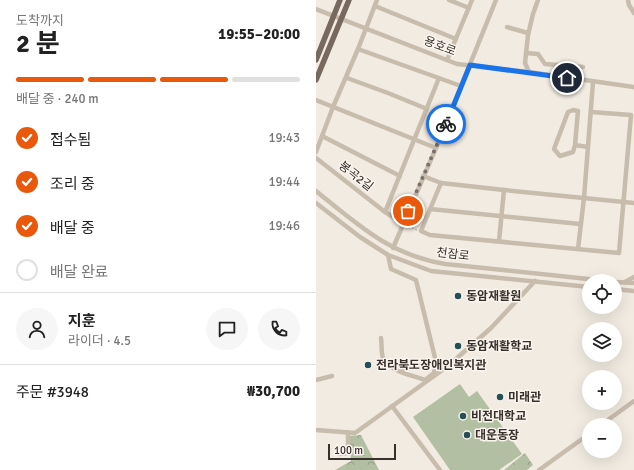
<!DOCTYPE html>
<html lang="ko">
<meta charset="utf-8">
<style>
:root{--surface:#fff;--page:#f6f6f6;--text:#222;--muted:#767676;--line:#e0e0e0;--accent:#ea580c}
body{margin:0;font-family:Signika,"Noto Sans KR",sans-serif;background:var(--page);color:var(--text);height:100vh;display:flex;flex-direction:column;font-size:15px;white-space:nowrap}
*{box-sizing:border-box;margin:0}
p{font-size:13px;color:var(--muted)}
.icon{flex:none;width:22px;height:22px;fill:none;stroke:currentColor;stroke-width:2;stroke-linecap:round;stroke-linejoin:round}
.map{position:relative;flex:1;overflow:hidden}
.details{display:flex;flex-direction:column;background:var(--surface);width:316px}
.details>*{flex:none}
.tools{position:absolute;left:266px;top:274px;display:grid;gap:8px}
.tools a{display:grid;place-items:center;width:40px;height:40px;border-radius:50%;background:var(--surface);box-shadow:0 4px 16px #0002;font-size:20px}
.scale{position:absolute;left:12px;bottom:10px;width:68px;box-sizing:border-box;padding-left:4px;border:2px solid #37302b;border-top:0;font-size:11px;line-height:14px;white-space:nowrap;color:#37302b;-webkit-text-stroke:3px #f9f4ed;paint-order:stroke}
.pin{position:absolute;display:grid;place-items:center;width:34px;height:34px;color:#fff;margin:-17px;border:2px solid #fff;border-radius:50%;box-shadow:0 1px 4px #0007}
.courier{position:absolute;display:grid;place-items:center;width:40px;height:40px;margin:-20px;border:3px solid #1a73e8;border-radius:50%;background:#fff;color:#222;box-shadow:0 1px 5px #0007}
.headline em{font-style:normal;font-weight:700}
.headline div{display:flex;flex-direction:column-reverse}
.headline{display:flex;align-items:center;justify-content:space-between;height:68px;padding:0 16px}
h1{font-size:26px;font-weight:700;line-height:30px}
.bar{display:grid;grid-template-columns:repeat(4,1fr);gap:6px 4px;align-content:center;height:48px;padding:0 16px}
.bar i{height:5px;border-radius:3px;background:var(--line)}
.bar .active{background:var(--accent)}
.bar p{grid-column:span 4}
.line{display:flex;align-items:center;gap:10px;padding:0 16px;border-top:1px solid var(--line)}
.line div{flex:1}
.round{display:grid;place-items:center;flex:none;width:42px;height:42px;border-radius:21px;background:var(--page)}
ol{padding:0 16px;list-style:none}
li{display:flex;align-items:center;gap:12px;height:44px}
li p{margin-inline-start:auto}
li .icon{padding:4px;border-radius:50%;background:var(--accent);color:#fff;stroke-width:4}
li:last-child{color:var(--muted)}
li i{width:22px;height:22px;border:2px solid var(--line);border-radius:50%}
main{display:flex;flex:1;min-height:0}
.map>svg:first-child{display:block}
</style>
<main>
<section class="details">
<div class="headline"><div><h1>2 분</h1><p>도착까지</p></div><em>19:55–20:00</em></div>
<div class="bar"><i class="active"></i><i class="active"></i><i class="active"></i><i></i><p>배달 중 · 240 m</p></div>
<ol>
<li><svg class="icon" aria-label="check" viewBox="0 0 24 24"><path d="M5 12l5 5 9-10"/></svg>접수됨<p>19:43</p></li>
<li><svg class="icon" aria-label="check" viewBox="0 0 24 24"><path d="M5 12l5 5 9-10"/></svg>조리 중<p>19:44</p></li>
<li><svg class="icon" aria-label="check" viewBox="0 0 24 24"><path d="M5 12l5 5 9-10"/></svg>배달 중<p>19:46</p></li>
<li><i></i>배달 완료</li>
</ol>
<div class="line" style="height:72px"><a class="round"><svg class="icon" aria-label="person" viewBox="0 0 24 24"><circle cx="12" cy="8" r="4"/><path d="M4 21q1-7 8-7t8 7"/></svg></a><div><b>지훈</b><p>라이더 · 4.5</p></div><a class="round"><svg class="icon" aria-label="chat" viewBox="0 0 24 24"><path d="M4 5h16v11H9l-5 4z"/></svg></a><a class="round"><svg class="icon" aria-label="phone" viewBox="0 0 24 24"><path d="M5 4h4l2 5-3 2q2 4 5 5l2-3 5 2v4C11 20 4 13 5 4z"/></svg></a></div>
<div class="line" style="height:52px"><div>주문 #3948</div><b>₩30,700</b></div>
</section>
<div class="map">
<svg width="318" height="470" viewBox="0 0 318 470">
<defs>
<pattern id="forest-crowns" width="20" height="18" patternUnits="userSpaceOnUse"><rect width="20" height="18" fill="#b3bfa2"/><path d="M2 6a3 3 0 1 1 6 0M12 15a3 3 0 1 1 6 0" fill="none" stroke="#929c84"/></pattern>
</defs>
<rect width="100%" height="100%" fill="#f1ebe1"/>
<g fill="url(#forest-crowns)">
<path d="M45,435L63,470H19L35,461L33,436Z"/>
<path d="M209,453L217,465L211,470H188Z"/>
</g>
<path fill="#b3bfa2" d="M144,384L153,397L161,391L206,454L183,470H134L97,417Z"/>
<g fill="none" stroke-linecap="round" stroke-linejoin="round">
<path stroke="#b4a698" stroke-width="1" stroke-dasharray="2 2" stroke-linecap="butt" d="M92,226L101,230"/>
<g stroke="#c8bcad" stroke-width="4.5">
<path d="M133,0L153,8"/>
<path d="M312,0L313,5L318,13"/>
<path d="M59,6L140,39"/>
<path d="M0,9L141,64L213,72L318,87"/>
<path d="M191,27L212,33"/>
<path d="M42,49L145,86"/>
<path d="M210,53L222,54L229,64L267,67"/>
<path d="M131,60L156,0"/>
<path d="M213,72L209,63L212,35L217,14L222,0"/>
<path d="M31,78L72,93L111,109"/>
<path d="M0,100L120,148"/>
<path d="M6,136L84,176"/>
<path d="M259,145L262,111L257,110L252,112L238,149L244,156L257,152L259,145L272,147"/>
<path d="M0,152L17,107L42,49L61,0"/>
<path d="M0,158L69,212L87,223"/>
<path d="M107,176L125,183L188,190L318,203"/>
<path d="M125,183L105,231L114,235L303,253L315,115L275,112"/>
<path d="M0,191C42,225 74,255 129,264L291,281"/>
<path d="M0,203L44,237L72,255L115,271L273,287"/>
<path d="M114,209L264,224"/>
<path d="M69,212L123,78"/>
<path d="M183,241L188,190"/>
<path d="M77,248L120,148L180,0"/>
<path d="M262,249L268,198L277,82"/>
<path d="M299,282L318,283"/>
<path d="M309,282L318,277"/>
<path d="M299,289L318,291"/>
<path d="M65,338C66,344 65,353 67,358C74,372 96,375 109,380L118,373L120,362L100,280L75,269L72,255"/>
<path d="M85,371L88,369L120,362"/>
<path d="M0,380L16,376"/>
<path d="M76,406L124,470"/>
<path d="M285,425L318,401"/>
<path d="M0,430L39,433L132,366L175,328L219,281"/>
<path d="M23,454L32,453V432"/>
<path d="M223,470L273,434"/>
</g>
<g stroke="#78695e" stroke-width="5.5">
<path d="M0,60L24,0"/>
<path d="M0,80L33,0"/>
</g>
</g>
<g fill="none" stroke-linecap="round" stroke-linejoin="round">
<path stroke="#78716b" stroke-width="4" stroke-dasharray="0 7.2" d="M92,211L130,124"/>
<path stroke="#1a73e8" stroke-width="5" d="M130,124L154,65L251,78"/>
</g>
<g fill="#254e55" stroke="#f9f4ed" stroke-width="1.5">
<circle cx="142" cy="296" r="4"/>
<circle cx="142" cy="346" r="4"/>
<circle cx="52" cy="365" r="4"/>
<circle cx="184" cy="397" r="4"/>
<circle cx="147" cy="416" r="4"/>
<circle cx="151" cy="435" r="4"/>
</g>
<g text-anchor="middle" stroke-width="3" stroke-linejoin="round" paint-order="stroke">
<g font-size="12" fill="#37302b" stroke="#f9f4ed">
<text transform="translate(124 46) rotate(21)" y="4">용호로</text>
<text transform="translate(40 176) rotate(38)" y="4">봉곡2길</text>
<text transform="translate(137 254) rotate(7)" y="4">천잠로</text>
</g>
<g font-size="12" font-weight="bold" fill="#37302b" stroke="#f9f4ed" text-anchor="start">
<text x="150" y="300">동암재활원</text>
<text x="150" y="350">동암재활학교</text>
<text x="60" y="369">전라북도장애인복지관</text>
<text x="192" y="401">미래관</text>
<text x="155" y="420">비전대학교</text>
<text x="159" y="439">대운동장</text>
</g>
</g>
</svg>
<div class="tools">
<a><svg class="icon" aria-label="locate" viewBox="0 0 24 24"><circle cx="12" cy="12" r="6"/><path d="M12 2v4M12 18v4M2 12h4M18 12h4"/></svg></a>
<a><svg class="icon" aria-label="layers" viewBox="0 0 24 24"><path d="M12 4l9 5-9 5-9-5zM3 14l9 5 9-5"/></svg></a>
<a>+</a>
<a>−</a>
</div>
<div class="scale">100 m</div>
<div class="pin" style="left:92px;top:211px;background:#ea580c"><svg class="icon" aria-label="bag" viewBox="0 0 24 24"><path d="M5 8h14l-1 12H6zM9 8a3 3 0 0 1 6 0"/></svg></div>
<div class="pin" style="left:251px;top:78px;background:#1f2937"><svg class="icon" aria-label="home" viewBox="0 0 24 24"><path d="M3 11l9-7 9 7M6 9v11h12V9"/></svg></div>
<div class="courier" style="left:130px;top:124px"><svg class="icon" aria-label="bike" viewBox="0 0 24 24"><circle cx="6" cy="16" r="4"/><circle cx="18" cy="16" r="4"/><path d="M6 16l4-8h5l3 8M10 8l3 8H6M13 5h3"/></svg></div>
</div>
</main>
